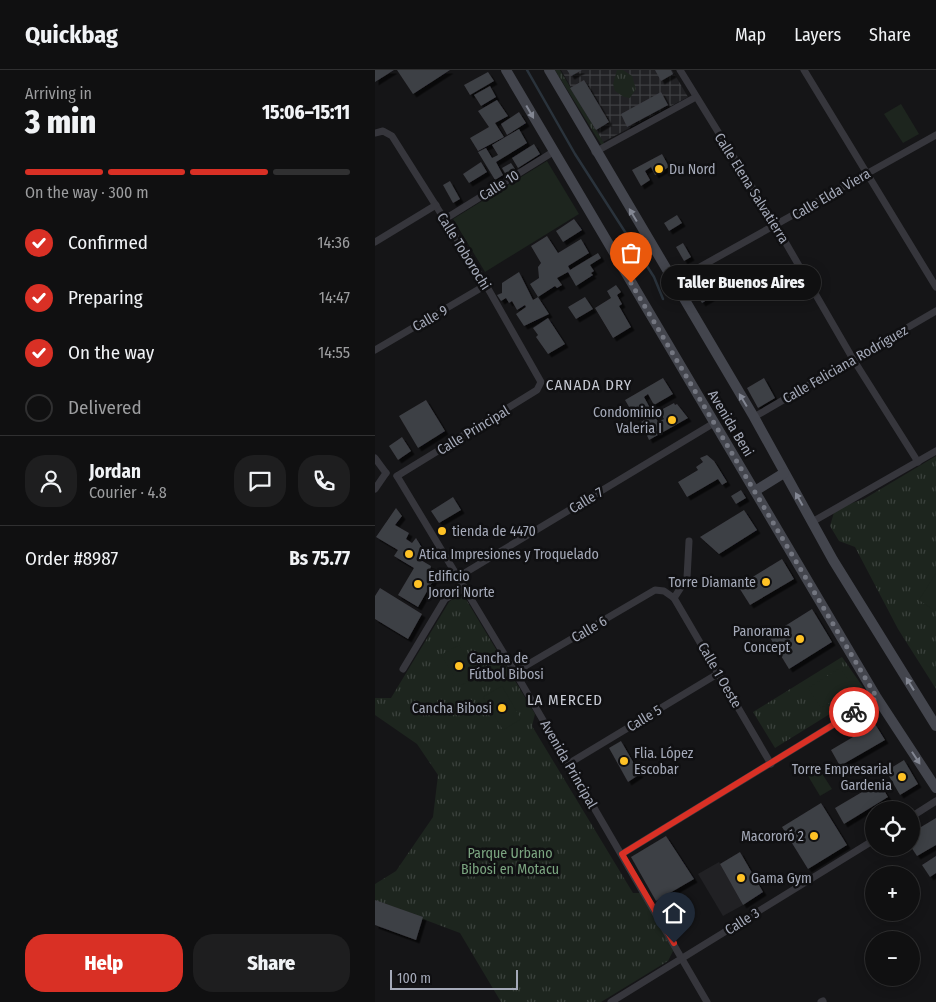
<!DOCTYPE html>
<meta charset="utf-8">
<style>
:root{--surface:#101011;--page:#1e1e1f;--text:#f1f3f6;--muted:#9c9d9f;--line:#303031;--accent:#d93025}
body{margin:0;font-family:"Fira Sans Condensed",sans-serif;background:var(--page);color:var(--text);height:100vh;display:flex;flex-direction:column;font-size:19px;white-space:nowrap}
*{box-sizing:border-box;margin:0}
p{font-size:16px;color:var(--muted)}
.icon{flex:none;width:28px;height:28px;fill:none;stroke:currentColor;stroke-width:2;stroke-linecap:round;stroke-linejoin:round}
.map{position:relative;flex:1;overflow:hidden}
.panel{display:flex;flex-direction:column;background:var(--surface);width:375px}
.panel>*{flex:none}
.buttons{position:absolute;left:490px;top:731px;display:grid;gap:10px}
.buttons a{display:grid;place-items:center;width:55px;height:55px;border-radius:50%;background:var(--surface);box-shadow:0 2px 12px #0003,0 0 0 1px var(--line);font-size:25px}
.scale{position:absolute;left:15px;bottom:12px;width:128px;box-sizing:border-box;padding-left:5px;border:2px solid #a5aab9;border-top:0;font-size:14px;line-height:18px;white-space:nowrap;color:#a5aab9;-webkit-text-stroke:4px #101012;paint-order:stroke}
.pin{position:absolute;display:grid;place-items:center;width:42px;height:42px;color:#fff;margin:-51px -21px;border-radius:50% 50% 50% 0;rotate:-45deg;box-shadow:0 0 5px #0007}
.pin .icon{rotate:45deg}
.courier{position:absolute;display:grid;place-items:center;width:50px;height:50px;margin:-25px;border:4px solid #d93025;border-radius:50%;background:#fff;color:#222;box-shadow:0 1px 6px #0007}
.bubble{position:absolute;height:35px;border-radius:18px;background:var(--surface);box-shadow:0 2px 12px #0003,0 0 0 1px var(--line);font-size:16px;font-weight:800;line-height:35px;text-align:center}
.headline em{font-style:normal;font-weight:800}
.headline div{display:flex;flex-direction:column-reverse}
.headline{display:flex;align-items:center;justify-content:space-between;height:85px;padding:0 25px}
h1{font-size:32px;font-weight:800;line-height:38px}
.bar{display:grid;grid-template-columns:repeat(4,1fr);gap:8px 5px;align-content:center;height:60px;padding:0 25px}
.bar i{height:6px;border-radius:4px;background:var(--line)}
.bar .active{background:var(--accent)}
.bar p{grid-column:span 4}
.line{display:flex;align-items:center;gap:12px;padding:0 25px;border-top:1px solid var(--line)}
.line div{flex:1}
.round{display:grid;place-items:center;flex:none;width:52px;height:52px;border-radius:20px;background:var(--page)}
ol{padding:0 25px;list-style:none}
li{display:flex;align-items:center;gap:15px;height:55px}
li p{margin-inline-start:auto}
li .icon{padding:5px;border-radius:50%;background:var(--accent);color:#fff;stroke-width:4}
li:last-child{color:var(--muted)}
li i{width:28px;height:28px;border:2px solid var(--line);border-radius:50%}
.cta{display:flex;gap:10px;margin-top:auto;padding:10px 25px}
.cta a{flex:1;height:58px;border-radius:20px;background:var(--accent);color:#fff;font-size:20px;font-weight:800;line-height:58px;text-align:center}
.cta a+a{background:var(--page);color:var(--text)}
header{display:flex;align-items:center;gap:30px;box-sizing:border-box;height:70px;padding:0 25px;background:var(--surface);border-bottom:1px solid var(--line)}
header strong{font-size:24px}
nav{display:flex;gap:28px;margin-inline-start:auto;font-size:18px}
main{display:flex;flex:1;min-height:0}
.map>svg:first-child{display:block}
</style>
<header>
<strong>Quickbag</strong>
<nav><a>Map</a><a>Layers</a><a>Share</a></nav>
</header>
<main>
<section class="panel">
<div class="headline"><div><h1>3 min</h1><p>Arriving in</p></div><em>15:06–15:11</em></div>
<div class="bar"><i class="active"></i><i class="active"></i><i class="active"></i><i></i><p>On the way · 300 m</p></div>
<ol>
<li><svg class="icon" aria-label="check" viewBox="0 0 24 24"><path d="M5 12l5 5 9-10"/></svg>Confirmed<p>14:36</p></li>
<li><svg class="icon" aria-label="check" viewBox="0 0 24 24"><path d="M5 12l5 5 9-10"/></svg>Preparing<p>14:47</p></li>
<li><svg class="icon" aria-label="check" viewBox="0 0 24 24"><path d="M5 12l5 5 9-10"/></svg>On the way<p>14:55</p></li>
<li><i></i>Delivered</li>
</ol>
<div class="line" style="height:90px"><a class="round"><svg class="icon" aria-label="person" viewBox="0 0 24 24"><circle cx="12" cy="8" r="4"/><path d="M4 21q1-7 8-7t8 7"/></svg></a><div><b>Jordan</b><p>Courier · 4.8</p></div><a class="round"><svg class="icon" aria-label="chat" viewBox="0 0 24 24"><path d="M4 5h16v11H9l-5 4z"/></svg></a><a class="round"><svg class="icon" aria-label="phone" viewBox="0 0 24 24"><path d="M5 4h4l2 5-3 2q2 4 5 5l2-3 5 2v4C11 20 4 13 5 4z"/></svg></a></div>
<div class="line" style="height:65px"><div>Order #8987</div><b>Bs 75.77</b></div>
<div class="cta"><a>Help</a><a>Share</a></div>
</section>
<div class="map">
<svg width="561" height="932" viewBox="0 0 561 932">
<defs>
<pattern id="industrial-grid" width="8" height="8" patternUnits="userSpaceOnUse" patternTransform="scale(1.25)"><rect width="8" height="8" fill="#212124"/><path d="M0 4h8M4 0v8" fill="none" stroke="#3e3f42"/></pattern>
<pattern id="grass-tufts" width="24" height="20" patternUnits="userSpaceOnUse" patternTransform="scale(1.25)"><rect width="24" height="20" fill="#1d251e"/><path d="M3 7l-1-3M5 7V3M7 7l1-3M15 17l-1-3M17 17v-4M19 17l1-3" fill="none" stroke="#3b423d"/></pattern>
<filter id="shadow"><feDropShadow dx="3.5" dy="3.5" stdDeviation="0" flood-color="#0009"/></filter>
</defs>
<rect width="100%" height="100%" fill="#151517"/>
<path fill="#212124" d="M344,792L368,835L348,846L323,804Z"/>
<path fill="url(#industrial-grid)" d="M186,0H297L313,27L228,72Z"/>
<g fill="url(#grass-tufts)">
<path d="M180,0H185L230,75L227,76Z"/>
<path d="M242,0H248L257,6L261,19L255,28L249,27L240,21L238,14Z"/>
<path d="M561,386V619L523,559L480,477L464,471L455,456L460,439L489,429Z"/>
<path d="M81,526H88L92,531L160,644L157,656L258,823H266L298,881L293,891L226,932H126L85,863L0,831V814L21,801L58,747L63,705L42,674L0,645V628H16L74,532Z"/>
<path d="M467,587L488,617L456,638L458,642L400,678L378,642Z"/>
</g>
<g fill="#1d251e">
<path d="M526,34L544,64L528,73L509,44Z"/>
<path d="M172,91L204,144L110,202L78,149Z"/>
<path d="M561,503V538L560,541L544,530Z"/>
<path d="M84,575L102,606L85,616L66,585Z"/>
<path d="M465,598L479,618L446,638L433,618Z"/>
<path d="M127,616L146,649L128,660L108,627Z"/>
<path d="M441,694L457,719L445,726L430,701Z"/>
</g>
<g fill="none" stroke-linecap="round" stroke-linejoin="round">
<path stroke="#2a333c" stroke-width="2.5" d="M152,0L200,84L279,207L288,229"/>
</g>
<g fill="#3e3f45" filter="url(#shadow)">
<path d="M0,0H19L0,12Z"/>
<path d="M22,0H75L38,24Z"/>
<path d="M192,0H207L196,6Z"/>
<path d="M280,0H296L298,4L286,11Z"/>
<path d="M113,2L119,11L95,25L89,15Z"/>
<path d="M209,10L234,52L221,60L195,18Z"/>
<path d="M115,16L121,27L106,36L99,25Z"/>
<path d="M286,22L293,35L252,57L246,44Z"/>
<path d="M122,30L133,46L120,53L129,67L103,81L95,68L114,57L103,41Z"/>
<path d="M144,42L151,53L132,65L126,54Z"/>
<path d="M144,59L152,73L121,92L128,105L120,110L103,82L111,78L117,88L123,85L117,75Z"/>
<path d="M159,74L165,84L143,98L137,88Z"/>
<path d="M287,84L294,97L280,105L276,97L270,101L275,110L266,116L257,100Z"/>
<path d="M106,92L112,102L94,113L88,104Z"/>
<path d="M136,93L140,99L131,105L127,98Z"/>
<path d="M75,111L85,129L78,133L68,115Z"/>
<path d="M302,145L307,153L294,161L289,153Z"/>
<path d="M199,149L207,160L188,172L181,161Z"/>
<path d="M172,166L183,183L206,169L214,183L193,196L195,200L223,183L226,188L215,195L219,201L216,203L218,205L201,216L193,202L182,208L187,215L182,218L180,216L163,227L155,214L164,208L163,197L166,193L156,176Z"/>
<path d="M308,173L316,187L309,191L301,177Z"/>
<path d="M144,202L158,230L163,227L174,244L149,256L141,244L151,237L150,235L142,240L137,231L134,233L131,228L126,231L122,225L127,223V213Z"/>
<path d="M333,207L342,224L327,233L317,217Z"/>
<path d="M241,215L246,222L242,225L247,234L244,236L256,257L238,268L220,238L236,228L232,221Z"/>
<path d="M210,227L218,239L201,249L193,237Z"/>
<path d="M173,248L190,274L173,284L161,267L163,265L158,258Z"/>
<path d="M288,308L298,324L279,335L273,324L269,327L275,338L260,347L250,330Z"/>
<path d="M389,308L400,328L383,338L372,318Z"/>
<path d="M51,330L70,361L43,378L24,346Z"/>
<path d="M299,333L300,335L302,334L313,348L274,370L266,352L279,344L283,352L289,349L284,341Z"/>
<path d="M27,367L36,381L23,390L14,376Z"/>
<path d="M332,385L339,391L352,412L347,415L343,409L312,427L303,412L323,400L321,397L328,392L325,388Z"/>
<path d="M366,420L371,428L361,434L356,426Z"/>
<path d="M78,427L86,440L64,453L56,441Z"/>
<path d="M21,438L27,446L20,455L34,463L31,469L37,473L41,468L49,481L44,489L56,496L55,500L62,504L43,537L23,525L39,498L19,486L23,480L1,467Z"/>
<path d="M369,440L382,460L344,484L325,467Z"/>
<path d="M407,489L419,509L375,535L363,516Z"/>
<path d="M5,518L47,544L33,569L0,549V526Z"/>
<path d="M437,539L457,572L414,599L394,566Z"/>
<path d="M500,654L510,670L465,696L456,680Z"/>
<path d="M246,671L265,704L253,712L234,678Z"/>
<path d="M529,690L543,714L525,725L511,701Z"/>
<path d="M504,712L513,727L469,754L460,738Z"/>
<path d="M446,733L472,775L433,799L407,757Z"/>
<path d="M561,748V775L542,786L536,777V763Z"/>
<path d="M291,766L319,809L281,831L256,787Z"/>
<path d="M365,782L388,822L368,835L345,794Z"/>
<path d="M561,786V803L555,807L547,795Z"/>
<path d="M0,830L48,847L41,870L0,855Z"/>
</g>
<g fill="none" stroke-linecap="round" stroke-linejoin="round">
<g stroke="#36363c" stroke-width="7">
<path d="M305,0L401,156L478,289L543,392"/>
<path d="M429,0L561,217"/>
<path d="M0,63L8,61L17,66L111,215L166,312L162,320L22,406"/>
<path d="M220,82L321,27"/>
<path d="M70,149L178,82"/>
<path d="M0,172L61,135"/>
<path d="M298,212L561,65"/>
<path d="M0,280L111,215"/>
<path d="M379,347L561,241"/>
<path d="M0,388L11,403"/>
<path d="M22,406L140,602L332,932"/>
<path d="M0,419L11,403"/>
<path d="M437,452L561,381"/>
<path d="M83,507L339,353"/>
<path d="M299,528L312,508L314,471"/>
<path d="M28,599L70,529L90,518"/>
<path d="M140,602L280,520L289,521L299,528L396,694"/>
<path d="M193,694L344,603"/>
<path d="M536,747L561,731"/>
<path d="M247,784L502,628"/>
<path d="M236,932L499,770"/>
<path d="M446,932L448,931"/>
</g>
<g stroke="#43454d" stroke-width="10">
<path d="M131,0L502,628L561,718"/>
<path d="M174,0L379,347L458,490L561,656"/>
<path d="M380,421L409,403"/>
</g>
</g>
<defs><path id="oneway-solid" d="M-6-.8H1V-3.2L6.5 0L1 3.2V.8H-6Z" transform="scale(1.25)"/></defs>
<g fill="#838793">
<use href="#oneway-solid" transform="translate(155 42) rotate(60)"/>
<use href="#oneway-solid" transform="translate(258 145) rotate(-121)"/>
<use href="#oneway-solid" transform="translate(368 330) rotate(-121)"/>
<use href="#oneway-solid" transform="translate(424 429) rotate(-119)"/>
<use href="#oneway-solid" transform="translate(535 614) rotate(-122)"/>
<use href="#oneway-solid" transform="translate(541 688) rotate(57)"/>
</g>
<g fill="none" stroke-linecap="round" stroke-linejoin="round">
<path stroke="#737680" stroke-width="5" stroke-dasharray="0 9" d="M256,213L502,628L479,642"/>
<path stroke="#d93025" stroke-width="6" d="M299,873L247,784L479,642"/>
</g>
<g fill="#ffc225" stroke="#101012" stroke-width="2">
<circle cx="284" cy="99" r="5"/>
<circle cx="297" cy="350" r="5"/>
<circle cx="67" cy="461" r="5"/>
<circle cx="34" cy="484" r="5"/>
<circle cx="391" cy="512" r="5"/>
<circle cx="43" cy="514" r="5"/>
<circle cx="425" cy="569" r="5"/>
<circle cx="84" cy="596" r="5"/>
<circle cx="127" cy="638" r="5"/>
<circle cx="249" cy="691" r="5"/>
<circle cx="527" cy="707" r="5"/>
<circle cx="439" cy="766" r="5"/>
<circle cx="366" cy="808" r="5"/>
</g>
<g text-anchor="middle" stroke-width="5" stroke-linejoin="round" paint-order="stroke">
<g font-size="14" fill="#a5aab9" stroke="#101012" text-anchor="start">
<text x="294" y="104">Du Nord</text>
<text x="287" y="347" text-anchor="end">Condominio<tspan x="287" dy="16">Valeria I</tspan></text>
<text x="77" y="466">tienda de 4470</text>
<text x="44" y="489">Atica Impresiones y Troquelado</text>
<text x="53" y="511">Edificio<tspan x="53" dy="16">Jorori Norte</tspan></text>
<text x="381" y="517" text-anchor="end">Torre Diamante</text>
<text x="415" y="566" text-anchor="end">Panorama<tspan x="415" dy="16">Concept</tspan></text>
<text x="94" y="593">Cancha de<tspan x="94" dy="16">Fútbol Bibosi</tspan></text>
<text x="117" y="643" text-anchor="end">Cancha Bibosi</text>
<text x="259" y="688">Flia. López<tspan x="259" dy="16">Escobar</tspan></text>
<text x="517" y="704" text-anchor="end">Torre Empresarial<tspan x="517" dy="16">Gardenia</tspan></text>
<text x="429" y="771" text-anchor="end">Macororó 2</text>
<text x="376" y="813">Gama Gym</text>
</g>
<g font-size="14" fill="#a5aab9" stroke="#101012">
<text transform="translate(124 115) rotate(-32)" y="5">Calle 10</text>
<text transform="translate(377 118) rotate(58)" y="5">Calle Elena Salvatierra</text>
<text transform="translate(456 124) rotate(-30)" y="5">Calle Elda Viera</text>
<text transform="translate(89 181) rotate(58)" y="5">Calle Toborochi</text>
<text transform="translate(55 248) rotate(-30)" y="5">Calle 9</text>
<text transform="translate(470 294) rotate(-30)" y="5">Calle Feliciana Rodríguez</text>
<text transform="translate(356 353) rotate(59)" y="5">Avenida Beni</text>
<text transform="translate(98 360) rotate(-31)" y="5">Calle Principal</text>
<text transform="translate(211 430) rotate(-31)" y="5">Calle 7</text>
<text transform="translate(214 559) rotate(-30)" y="5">Calle 6</text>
<text transform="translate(345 605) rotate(60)" y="5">Calle 1 Oeste</text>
<text transform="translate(269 648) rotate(-31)" y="5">Calle 5</text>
<text transform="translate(194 694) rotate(60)" y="5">Avenida Principal</text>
<text transform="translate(367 851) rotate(-32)" y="5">Calle 3</text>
</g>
<g font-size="14" fill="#7ba580" stroke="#101012">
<text x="135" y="788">Parque Urbano<tspan x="135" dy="16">Bibosi en Motacu</tspan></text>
</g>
<g font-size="15" letter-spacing="1" fill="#c7cad4" stroke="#101012">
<text x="214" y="320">CANADA DRY</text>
<text x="190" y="635">LA MERCED</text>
</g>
</g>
</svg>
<div class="buttons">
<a><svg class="icon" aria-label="locate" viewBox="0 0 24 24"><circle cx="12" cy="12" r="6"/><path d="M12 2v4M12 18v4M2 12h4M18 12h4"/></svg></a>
<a>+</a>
<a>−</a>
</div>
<div class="scale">100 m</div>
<div class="pin" style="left:256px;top:213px;background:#ea580c"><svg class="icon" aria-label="bag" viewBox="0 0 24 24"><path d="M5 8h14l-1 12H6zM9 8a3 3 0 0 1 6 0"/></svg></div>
<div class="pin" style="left:299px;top:873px;background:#1f2937"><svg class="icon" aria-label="home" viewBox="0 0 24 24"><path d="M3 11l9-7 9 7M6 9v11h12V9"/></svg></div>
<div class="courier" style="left:479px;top:642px"><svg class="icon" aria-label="bike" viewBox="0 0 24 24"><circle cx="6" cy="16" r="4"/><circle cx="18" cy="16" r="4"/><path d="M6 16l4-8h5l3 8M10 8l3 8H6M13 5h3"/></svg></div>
<div class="bubble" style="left:286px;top:195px;width:160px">Taller Buenos Aires</div>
</div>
</main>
